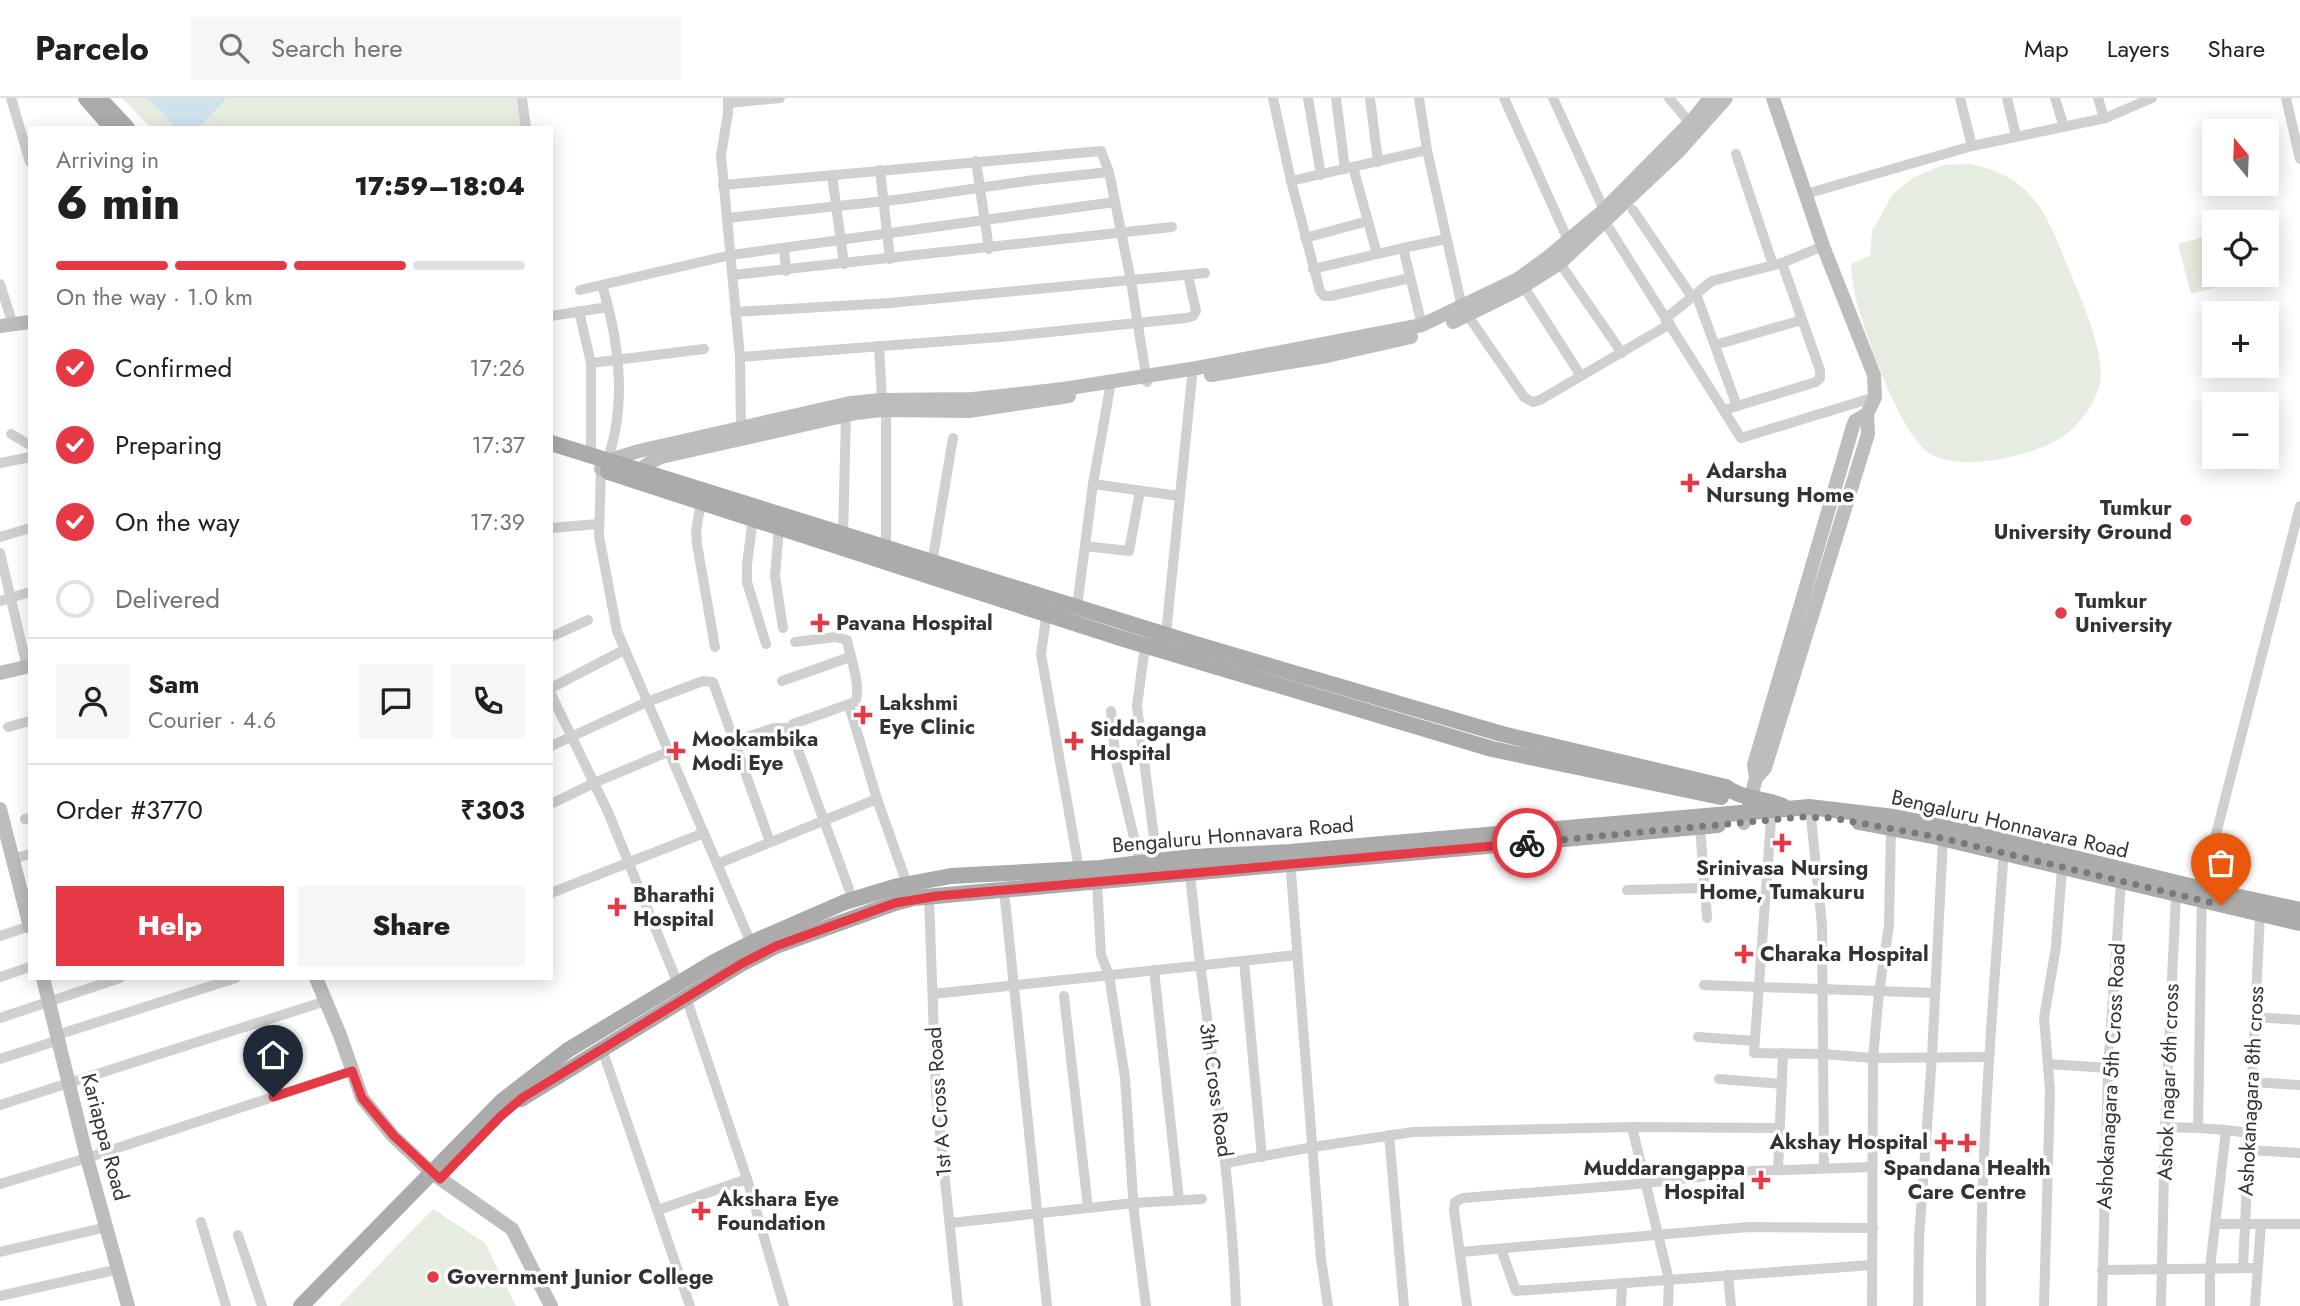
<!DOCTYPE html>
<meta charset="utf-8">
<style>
:root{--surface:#fff;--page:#f6f6f6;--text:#202124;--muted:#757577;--line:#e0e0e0;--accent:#e63946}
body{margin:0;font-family:Jost,sans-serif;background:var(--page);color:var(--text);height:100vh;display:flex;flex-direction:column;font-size:26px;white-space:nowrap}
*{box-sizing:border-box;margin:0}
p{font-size:23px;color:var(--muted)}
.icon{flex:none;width:38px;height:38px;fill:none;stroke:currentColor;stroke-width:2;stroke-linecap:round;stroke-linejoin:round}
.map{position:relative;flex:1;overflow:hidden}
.panel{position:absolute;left:28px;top:28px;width:525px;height:854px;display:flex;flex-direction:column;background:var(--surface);border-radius:0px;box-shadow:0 4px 18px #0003}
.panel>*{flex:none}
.needle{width:46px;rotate:341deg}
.tools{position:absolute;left:2202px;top:21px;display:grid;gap:14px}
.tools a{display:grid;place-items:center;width:77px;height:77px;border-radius:0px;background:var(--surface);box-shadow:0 4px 18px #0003;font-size:35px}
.pin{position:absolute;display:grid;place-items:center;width:60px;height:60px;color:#fff;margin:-72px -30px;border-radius:50% 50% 50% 0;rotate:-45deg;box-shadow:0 0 7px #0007}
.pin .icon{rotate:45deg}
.courier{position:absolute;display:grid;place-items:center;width:70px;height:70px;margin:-35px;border:5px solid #e63946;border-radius:50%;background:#fff;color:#222;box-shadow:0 2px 9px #0007}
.summary em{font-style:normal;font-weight:800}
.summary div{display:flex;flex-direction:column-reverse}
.summary{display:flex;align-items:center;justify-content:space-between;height:119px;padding:0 28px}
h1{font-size:46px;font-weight:800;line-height:52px}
.bar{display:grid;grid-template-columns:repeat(4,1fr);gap:10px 7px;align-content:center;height:84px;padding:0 28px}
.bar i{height:9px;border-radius:5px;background:var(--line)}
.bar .selected{background:var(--accent)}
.bar p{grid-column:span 4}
.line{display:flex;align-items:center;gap:18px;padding:0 28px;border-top:2px solid var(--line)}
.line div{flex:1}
.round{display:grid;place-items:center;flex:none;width:74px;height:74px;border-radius:0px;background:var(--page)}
ol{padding:0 28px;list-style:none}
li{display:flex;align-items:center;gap:21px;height:77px}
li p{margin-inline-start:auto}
li .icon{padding:7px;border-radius:50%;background:var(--accent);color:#fff;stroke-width:4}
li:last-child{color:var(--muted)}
li i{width:38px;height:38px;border:4px solid var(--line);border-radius:50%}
.cta{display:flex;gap:14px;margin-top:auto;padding:14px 28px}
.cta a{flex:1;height:80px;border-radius:0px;background:var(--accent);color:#fff;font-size:28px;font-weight:800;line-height:80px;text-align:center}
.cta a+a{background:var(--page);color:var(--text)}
header{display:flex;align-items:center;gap:42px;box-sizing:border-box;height:98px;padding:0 35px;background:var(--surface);border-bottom:2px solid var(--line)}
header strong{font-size:33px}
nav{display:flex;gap:38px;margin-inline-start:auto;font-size:24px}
.search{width:490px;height:63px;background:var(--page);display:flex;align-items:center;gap:18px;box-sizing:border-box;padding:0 24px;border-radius:0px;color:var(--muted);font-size:26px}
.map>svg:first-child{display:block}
</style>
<header>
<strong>Parcelo</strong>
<div class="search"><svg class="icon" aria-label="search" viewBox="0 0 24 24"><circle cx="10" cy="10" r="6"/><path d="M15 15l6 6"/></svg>Search here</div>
<nav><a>Map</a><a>Layers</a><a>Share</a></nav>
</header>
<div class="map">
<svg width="2300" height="1208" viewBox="0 0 2300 1208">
<rect width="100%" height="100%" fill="#fff"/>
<g fill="#e6ecdf">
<path d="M122,0H148L175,29L178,30H151Z"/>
<path d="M227,0H522L527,30H198Z"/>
<path d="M1970,66C2028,77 2045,111 2065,162C2077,191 2106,254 2100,284C2097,302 2083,321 2070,333C2044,357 1960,376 1929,355C1899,334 1865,235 1855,198C1853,188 1852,177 1851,166L1870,158L1872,133L1893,96L1914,79L1943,67Z"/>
<path d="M2214,136V177H2265L2191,196L2178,146Z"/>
<path d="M433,1111L485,1145L516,1208H339Z"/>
</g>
<path fill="#cfe2ee" d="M148,0H227L198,30L175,29Z"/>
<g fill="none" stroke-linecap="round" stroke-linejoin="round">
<g stroke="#d0d0d0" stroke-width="10">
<path d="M11,0L30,64"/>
<path d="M522,0L526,30"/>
<path d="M728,0V15L721,57L740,259L741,333"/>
<path d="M1273,0L1291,83L1320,193L1324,198H1331L1410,180"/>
<path d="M1308,0L1321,77"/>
<path d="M1336,0L1345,71"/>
<path d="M1370,0L1378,64"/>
<path d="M1419,0L1427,52L1462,209L1524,299L1533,304L1540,302L1670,226"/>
<path d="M1504,0L1568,142"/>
<path d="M1553,0L1604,112"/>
<path d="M1669,0L1690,25"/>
<path d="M1960,0L1972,48"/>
<path d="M2007,0L2016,38"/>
<path d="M2055,0L2064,29"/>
<path d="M2098,0L2104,20"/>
<path d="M2286,0L2300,61"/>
<path d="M729,5L780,0"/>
<path d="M1736,56L1773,167"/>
<path d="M976,63L989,151"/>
<path d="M1353,69L1377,156"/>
<path d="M880,72L890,161"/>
<path d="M832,77L844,166"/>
<path d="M1291,83L1427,52"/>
<path d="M723,87L1101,53L1109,74L1131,183L1147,284"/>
<path d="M1806,96L1972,48L2106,20L2152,0"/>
<path d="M1633,112L1692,199"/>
<path d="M727,120L903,101L1034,82L1109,74"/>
<path d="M1605,124L1741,340L1875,299"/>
<path d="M1305,140L1368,123"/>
<path d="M784,151L786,173"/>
<path d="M1557,161L1622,255"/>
<path d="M1313,171L1403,150"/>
<path d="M733,177L1172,129"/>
<path d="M0,186L13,227"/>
<path d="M602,187C619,243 627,307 607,363"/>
<path d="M1524,189L1581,278"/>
<path d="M580,192L731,157L1115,104"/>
<path d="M1696,196L1737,308"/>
<path d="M579,213L591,265"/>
<path d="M735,214L890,205L1205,175"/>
<path d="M551,218L608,209"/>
<path d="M1665,221L1712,183L1782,165L1823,148"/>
<path d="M1422,227L1403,150L1446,141"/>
<path d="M1715,247L1802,222"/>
<path d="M879,248L882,302"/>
<path d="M740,259L1000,239L1186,220L1193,218L1196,213L1188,177"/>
<path d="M1724,312L1816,284L1820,280V272L1782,165"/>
<path d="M11,336L30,347"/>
<path d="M591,358V265L704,251"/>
<path d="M0,365L30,359"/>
<path d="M601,371L599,438L617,533L751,845"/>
<path d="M1093,386L1179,398"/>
<path d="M701,404L696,433L697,446L715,549"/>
<path d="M753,421L747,466V484L766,546"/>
<path d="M551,430L598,426"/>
<path d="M779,430L775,478L783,530"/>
<path d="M0,439L30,430"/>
<path d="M843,439L846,317"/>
<path d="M1085,448L1129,453L1140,393"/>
<path d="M886,451V313"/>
<path d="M0,455L27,569"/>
<path d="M932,465L953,340"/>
<path d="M0,503L30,494"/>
<path d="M1077,509L1093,386L1110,290"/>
<path d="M1047,513L1041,556L1079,771"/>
<path d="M1166,536L1192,279"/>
<path d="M551,539L588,522"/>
<path d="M795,544L835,539L847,542C850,558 862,591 855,604L793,626L790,630L849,791"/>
<path d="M1145,548L1137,608L1157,763"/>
<path d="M782,583L850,559"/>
<path d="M551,590L624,552"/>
<path d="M551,596L608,714L678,886"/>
<path d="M849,607L877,701L907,786"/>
<path d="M1111,613L1116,664L1140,765"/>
<path d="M8,629L30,623"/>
<path d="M735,643L774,630H790"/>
<path d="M551,648L647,604L703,583L713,584L770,744"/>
<path d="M551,706L594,685L670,653"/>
<path d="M1811,719L1822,827L1824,1070"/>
<path d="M25,721L30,720"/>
<path d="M1771,722L1754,955L1823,956L1873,960L1989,959"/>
<path d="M1700,729L1707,820"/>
<path d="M12,761L30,756"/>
<path d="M1290,761L1321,1161L1328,1208"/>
<path d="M717,766L877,701"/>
<path d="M1190,776C1204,920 1231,1063 1236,1208"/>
<path d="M1097,784L1101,857L1109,877L1125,980L1134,1114L1146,1208"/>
<path d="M1004,792L1047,1208"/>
<path d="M1627,792L1703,790"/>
<path d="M551,795L704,735"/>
<path d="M929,799L936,995L958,1208"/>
<path d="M0,838L30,828"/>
<path d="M1244,863L1262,1059"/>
<path d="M1154,872L1179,1102"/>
<path d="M0,879L30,869"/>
<path d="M1704,887L1935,895"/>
<path d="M933,896L1297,857"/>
<path d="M1064,898L1088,1110"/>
<path d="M686,899L747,1081L784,1208"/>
<path d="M2254,919L2300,922"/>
<path d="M0,920L120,880"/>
<path d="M57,937L236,880"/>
<path d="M1698,939L1755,943"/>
<path d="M602,951L690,1208"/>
<path d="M0,961L59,942"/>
<path d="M2048,966L2108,970"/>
<path d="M1719,981L1782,986"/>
<path d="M2251,984L2300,987"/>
<path d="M0,1007L326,903"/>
<path d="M1632,1029L1669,1182L1668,1208"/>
<path d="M2165,1029L2198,1030L2202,791L2300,408"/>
<path d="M2198,1030L2226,1032L2210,1170V1208"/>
<path d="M2226,1032L2249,1035"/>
<path d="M1389,1037L1404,1208"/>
<path d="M2248,1052L2300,1055"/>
<path d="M1226,1065L1313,1049L1413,1034L1632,1029L1780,1030"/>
<path d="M1778,1072L1783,955"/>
<path d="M0,1086L87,1060L352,973"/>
<path d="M658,1112L747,1081"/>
<path d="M201,1124L226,1208"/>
<path d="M950,1125L1134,1105L1202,1101"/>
<path d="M2215,1126H2300"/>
<path d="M238,1137L262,1208"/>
<path d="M1501,1151L1516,1193L1872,1167"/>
<path d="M0,1154L107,1129"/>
<path d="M1461,1154L1748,1129L1873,1130"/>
<path d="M2243,1169L2260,816"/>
<path d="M2102,1172L2257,1170"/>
<path d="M1728,1177L1731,1208"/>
<path d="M0,1198L119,1171"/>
<path d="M1467,1208L1454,1112L1455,1104L1463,1100L1627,1087L1753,1073L1871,1069"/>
<path d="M1621,1208L1622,1185"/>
<path d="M1872,1208L1873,960L1879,894L1889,827L1891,731"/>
<path d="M1918,1208L1919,1140L1932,958L1943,741"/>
<path d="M1981,1208C1980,1055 1993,903 2004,751"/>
<path d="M2044,1208L2050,993L2044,920L2056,849L2062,770"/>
<path d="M2102,1208L2108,970L2121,784"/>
<path d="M2161,1208L2165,1029L2176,797"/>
<path d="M2255,1208L2261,1126"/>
</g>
<g stroke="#bdbdbd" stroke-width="14">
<path d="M1453,224L1516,193L1560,165L1677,55L1726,0"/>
<path d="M0,228L30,224"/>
<path d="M1211,277L1327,258L1411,239"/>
<path d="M601,371L607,363L639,353L850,305L882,302L973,301L1063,291L1197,270L1422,227L1518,181L1547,160L1604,112L1690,25L1710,0"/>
<path d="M633,377L649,365L661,359L856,315L882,312L969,313L1069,298"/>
<path d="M0,575L30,568"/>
<path d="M1756,680L1754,667L1853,328L1855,323L1867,316"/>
<path d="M0,711L30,829"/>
<path d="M1744,725L1756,680L1765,670L1868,336L1867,316L1875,299L1874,277L1823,148L1773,0"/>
<path d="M43,880L87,1060L128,1208"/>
<path d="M316,880L340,937L362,1000L393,1038L432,1075L512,1131L551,1208"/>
</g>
<g stroke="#ababab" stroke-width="16">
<path d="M86,0L112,30"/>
<path d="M99,0L127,30"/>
<path d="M551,345L1195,546L1502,636L1726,689C1741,701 1765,700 1783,708"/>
<path d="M608,374L1117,539L1492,651L1721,699"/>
<path d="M1859,724L1937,739L2300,825"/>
<path d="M521,1001L741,866L776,848L895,805L914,800L1718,727"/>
<path d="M301,1208L502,1003L568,952L714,864L751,845L845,804L898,788L951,778L1100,770L1190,759L1290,754L1809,709L1894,719L1946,729L2202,791L2300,812"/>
</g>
</g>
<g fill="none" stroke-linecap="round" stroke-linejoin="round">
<path stroke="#7a7a7a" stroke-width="7" stroke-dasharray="0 12.6" d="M1527,745L1801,719L1833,720L1937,739L2221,807"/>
<path stroke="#e63946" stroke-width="9" d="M273,999L352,973L362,1000L394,1038L440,1081L500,1019L522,1000L741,866L776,848L895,805L937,798L1527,745"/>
</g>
<g fill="#e63946" stroke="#fff" stroke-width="2.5">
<path d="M1686.5 374.5h7v7h7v7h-7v7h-7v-7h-7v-7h7z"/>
<circle cx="2186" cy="422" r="7"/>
<circle cx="2061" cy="515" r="7"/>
<path d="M816.5 514.5h7v7h7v7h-7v7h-7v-7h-7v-7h7z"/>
<path d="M859.5 606.5h7v7h7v7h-7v7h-7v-7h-7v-7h7z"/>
<path d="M1070.5 632.5h7v7h7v7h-7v7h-7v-7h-7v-7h7z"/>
<path d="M672.5 642.5h7v7h7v7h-7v7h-7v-7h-7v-7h7z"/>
<path d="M1778.5 734.5h7v7h7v7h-7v7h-7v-7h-7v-7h7z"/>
<path d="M613.5 798.5h7v7h7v7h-7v7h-7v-7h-7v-7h7z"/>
<path d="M1740.5 845.5h7v7h7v7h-7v7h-7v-7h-7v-7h7z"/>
<path d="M1940.5 1033.5h7v7h7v7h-7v7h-7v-7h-7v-7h7z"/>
<path d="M1963.5 1034.5h7v7h7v7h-7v7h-7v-7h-7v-7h7z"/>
<path d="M1757.5 1071.5h7v7h7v7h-7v7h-7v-7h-7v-7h7z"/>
<path d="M697.5 1102.5h7v7h7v7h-7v7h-7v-7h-7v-7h7z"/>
<circle cx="433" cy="1179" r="7"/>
</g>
<g text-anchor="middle" stroke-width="7" stroke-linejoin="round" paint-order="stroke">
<g font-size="21" font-weight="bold" fill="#333" stroke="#fff" text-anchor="start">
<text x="1706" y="380">Adarsha<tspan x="1706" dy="24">Nursung Home</tspan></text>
<text x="2172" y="417" text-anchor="end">Tumkur<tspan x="2172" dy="24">University Ground</tspan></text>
<text x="2075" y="510">Tumkur<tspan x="2075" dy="24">University</tspan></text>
<text x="836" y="532">Pavana Hospital</text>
<text x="879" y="612">Lakshmi<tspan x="879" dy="24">Eye Clinic</tspan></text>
<text x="1090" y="638">Siddaganga<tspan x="1090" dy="24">Hospital</tspan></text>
<text x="692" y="648">Mookambika<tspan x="692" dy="24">Modi Eye</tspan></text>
<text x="1782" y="777" text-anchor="middle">Srinivasa Nursing<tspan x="1782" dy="24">Home, Tumakuru</tspan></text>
<text x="633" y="804">Bharathi<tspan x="633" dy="24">Hospital</tspan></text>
<text x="1760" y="863">Charaka Hospital</text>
<text x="1928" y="1051" text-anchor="end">Akshay Hospital</text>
<text x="1745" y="1077" text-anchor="end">Muddarangappa<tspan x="1745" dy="24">Hospital</tspan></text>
<text x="1967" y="1077" text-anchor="middle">Spandana Health<tspan x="1967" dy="24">Care Centre</tspan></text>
<text x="717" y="1108">Akshara Eye<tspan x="717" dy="24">Foundation</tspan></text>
<text x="447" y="1186">Government Junior College</text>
</g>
<g font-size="21" fill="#333" stroke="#fff">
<text transform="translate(2010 726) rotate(13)" y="7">Bengaluru Honnavara Road</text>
<text transform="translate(1233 737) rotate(-5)" y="7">Bengaluru Honnavara Road</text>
<text transform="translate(2111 978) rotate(-87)" y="7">Ashokanagara 5th Cross Road</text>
<text transform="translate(2168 984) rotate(-88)" y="7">Ashok nagar 6th cross</text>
<text transform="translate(1216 992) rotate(82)" y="7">3th Cross Road</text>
<text transform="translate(2251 993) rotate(-87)" y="7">Ashokanagara 8th cross</text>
<text transform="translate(939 1004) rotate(-94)" y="7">1st A Cross Road</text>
<text transform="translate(105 1039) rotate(75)" y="7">Kariappa Road</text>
</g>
</g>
</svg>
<div class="tools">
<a><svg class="needle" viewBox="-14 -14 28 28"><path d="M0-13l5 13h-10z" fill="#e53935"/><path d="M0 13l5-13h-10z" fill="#757577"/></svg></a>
<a><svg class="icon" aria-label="locate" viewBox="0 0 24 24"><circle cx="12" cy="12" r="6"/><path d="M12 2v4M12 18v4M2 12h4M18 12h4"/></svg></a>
<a>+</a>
<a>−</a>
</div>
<div class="pin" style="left:2221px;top:807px;background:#ea580c"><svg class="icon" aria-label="bag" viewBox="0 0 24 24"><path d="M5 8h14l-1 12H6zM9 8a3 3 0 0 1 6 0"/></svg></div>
<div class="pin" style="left:273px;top:999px;background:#1f2937"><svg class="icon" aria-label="home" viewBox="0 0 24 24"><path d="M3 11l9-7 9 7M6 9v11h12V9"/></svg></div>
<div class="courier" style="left:1527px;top:745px"><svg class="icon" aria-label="bike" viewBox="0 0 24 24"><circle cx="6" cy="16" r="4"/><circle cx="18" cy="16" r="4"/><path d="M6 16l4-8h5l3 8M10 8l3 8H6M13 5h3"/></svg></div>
<section class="panel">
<div class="summary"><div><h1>6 min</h1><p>Arriving in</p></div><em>17:59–18:04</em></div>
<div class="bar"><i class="selected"></i><i class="selected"></i><i class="selected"></i><i></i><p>On the way · 1.0 km</p></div>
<ol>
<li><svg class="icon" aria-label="check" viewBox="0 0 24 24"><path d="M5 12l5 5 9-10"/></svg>Confirmed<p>17:26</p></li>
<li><svg class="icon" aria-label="check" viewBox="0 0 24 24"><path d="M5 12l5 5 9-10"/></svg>Preparing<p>17:37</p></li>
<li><svg class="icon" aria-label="check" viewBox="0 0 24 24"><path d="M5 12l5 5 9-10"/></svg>On the way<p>17:39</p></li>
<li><i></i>Delivered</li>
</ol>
<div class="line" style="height:126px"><a class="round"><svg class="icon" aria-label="person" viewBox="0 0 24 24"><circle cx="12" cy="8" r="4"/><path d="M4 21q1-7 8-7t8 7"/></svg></a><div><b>Sam</b><p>Courier · 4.6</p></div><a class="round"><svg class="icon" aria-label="chat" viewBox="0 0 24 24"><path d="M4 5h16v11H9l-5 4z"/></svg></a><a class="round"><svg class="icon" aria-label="phone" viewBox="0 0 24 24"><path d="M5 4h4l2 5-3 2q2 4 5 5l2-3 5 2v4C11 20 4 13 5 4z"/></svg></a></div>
<div class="line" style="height:91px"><div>Order #3770</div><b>₹303</b></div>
<div class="cta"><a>Help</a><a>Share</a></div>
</section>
</div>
